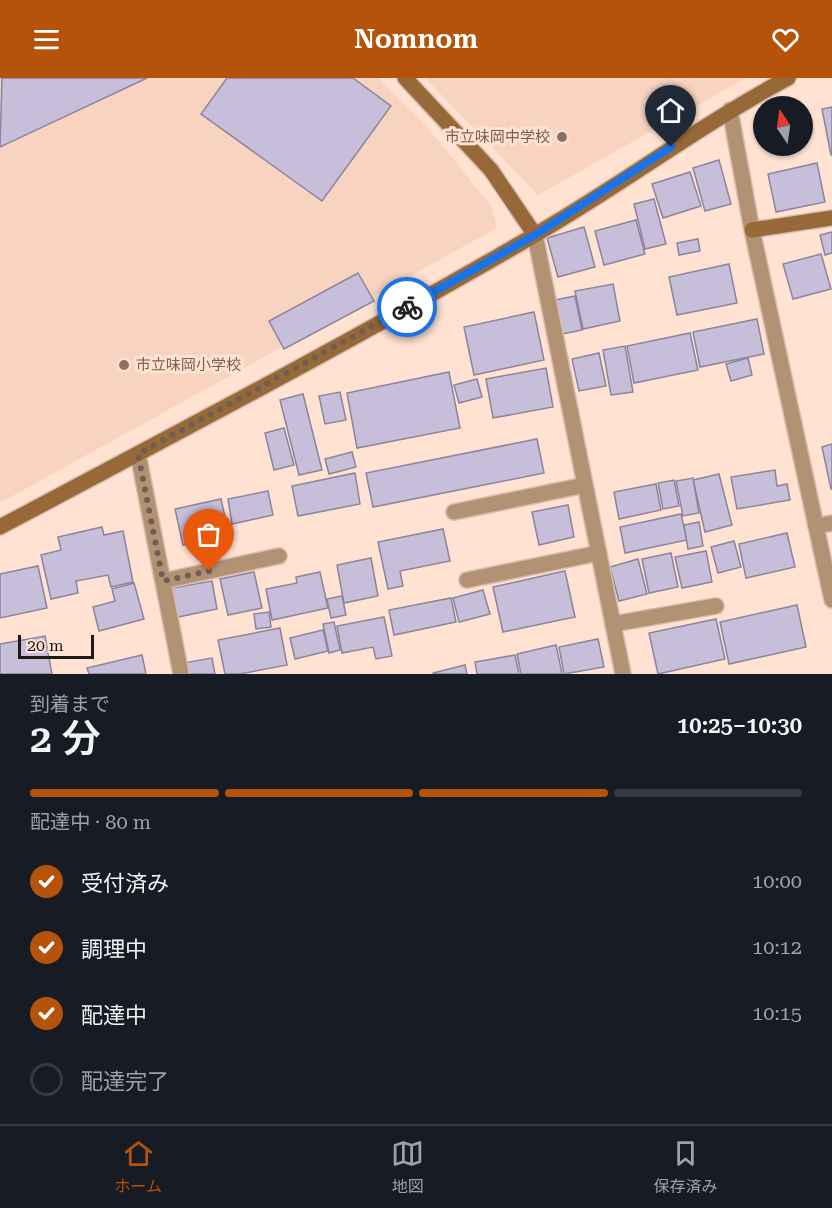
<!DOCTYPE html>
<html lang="ja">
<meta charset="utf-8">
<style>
:root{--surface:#171b24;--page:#20242c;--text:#f1f3f6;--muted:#9ea1a6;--line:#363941;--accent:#b45309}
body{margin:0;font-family:"Roboto Serif","Noto Sans JP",serif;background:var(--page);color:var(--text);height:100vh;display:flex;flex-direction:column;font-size:22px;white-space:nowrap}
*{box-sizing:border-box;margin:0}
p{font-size:20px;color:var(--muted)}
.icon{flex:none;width:33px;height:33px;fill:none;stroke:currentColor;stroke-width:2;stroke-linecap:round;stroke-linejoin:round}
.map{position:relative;height:596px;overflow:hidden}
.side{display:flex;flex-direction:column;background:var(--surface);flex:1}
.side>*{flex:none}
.needle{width:39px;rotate:347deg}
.tools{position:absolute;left:753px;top:18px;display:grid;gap:12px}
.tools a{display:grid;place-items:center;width:60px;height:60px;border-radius:50%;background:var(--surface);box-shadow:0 2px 4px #0004;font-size:30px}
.scale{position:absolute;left:18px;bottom:15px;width:76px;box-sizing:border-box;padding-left:6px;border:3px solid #211712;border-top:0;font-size:16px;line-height:21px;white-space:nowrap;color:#211712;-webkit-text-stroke:4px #ffe2d2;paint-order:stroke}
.pin{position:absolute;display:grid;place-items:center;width:51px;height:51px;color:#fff;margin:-62px -26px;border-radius:50% 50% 50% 0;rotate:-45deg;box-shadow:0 0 6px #0007}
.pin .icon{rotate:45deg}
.courier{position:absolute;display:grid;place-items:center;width:60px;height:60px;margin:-30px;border:4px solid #1a73e8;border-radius:50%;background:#fff;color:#222;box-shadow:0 2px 8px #0007}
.head em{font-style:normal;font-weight:600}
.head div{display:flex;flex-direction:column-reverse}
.head{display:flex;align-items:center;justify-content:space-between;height:102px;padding:0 30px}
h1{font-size:39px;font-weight:600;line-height:45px}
.bar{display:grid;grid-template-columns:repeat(4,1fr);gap:9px 6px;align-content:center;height:72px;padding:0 30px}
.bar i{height:8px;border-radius:4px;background:var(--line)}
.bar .current{background:var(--accent)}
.bar p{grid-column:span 4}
ol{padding:0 30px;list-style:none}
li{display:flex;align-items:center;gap:18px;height:66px}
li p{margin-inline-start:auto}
li .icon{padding:6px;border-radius:50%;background:var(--accent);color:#fff;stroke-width:4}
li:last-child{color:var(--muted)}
li i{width:33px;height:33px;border:3px solid var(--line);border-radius:50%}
header{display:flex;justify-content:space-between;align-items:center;height:78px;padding:0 30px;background:var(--accent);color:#fff;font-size:27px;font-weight:600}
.dock{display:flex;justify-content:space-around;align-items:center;height:84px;border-top:2px solid var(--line);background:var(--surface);font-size:16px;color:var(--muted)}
.dock a{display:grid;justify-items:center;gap:3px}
.dock .current{color:var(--accent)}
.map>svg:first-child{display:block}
</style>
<header><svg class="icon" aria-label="menu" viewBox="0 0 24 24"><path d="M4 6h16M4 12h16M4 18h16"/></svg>Nomnom<svg class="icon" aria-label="heart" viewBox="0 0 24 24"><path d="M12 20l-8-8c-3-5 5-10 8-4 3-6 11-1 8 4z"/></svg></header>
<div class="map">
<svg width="832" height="596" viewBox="0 0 832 596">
<rect width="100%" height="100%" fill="#ffe2d2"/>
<g fill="#f8d4c0">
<path d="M0,0H378L428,50L492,129L497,150L0,425Z"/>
<path d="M425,0H746L538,117Z"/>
</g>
<g fill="#c7beda" stroke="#8c849d" stroke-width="1.5">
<path d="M2,0H147L0,69Z"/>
<path d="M227,0H353L391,28L322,123L201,36Z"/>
<path d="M832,29V77H831L822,31Z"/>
<path d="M719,82L731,126L705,133L693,90Z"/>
<path d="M817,85L825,124L776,134L768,96Z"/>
<path d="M690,94L701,128L663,140L652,106Z"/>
<path d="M654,121L666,166L645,171L634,126Z"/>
<path d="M636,142L645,176L604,187L595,153Z"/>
<path d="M584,149L595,189L558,199L547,160Z"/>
<path d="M832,154V175L825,177L820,157Z"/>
<path d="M698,161L700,173L679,177L677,165Z"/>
<path d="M821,176L831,211L793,221L783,186Z"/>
<path d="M729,186L737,225L677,237L669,199Z"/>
<path d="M358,195L374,223L284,271L269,243Z"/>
<path d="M613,206L620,243L583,251L575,213Z"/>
<path d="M575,218L582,252L562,256L555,222Z"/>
<path d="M534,234L544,282L474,297L464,249Z"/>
<path d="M757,241L764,276L700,289L693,254Z"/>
<path d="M690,255L698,292L634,305L627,268Z"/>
<path d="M625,268L633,314L611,317L603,272Z"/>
<path d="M599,275L606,308L579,313L572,281Z"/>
<path d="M748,280L752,297L731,303L726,286Z"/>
<path d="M546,290L553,329L493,340L486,301Z"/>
<path d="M449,294L460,350L357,370L347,315Z"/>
<path d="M477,301L482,319L459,325L454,307Z"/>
<path d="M340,314L346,342L325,346L319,318Z"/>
<path d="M303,316L322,392L299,397L280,322Z"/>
<path d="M284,350L294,387L274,392L265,355Z"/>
<path d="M537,361L544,395L373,429L366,395Z"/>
<path d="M832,366V411H831L822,369Z"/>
<path d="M352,374L356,389L329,396L325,381Z"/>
<path d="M775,392L777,408L787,406L790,422L737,431L731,399Z"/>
<path d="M355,395L360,426L298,438L292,408Z"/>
<path d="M719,396L732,447L705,454L693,402Z"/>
<path d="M693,400L699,435L683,438L676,403Z"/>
<path d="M674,402L679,428L663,431L658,405Z"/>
<path d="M656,406L661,432L619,441L614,414Z"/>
<path d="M268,413L273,437L232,446L228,421Z"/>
<path d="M221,421L229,457L183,467L175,431Z"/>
<path d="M568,427L574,459L539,467L532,434Z"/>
<path d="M681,436L687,462L625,475L620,449Z"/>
<path d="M699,444L703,468L688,471L684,447Z"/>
<path d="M102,449L104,457L123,453L133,504L111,509L108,497L76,503L78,515L51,521L41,477L61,472L58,459Z"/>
<path d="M443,451L450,483L400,493L403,508L388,511L378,464Z"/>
<path d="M787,455L795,489L746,500L739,466Z"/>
<path d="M734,463L741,489L718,495L711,469Z"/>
<path d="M706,473L712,504L682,510L675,479Z"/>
<path d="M671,475L678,509L649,515L642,481Z"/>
<path d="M371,480L378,518L344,525L337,487Z"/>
<path d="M638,481L647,516L619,523L610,489Z"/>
<path d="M38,488L47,530L0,540V496Z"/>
<path d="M565,493L575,539L503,554L493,509Z"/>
<path d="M254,494L262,530L228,537L220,501Z"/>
<path d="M320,494L328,530L272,542L266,511L297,505L296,499Z"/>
<path d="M212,503L217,531L178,539L172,510Z"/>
<path d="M134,505L144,541L99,553L93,529L115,523L112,511Z"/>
<path d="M483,512L490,536L459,544L453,520Z"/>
<path d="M342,518L346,537L331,540L327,521Z"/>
<path d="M451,520L456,544L394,557L389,532Z"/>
<path d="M797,527L806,569L729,586L720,544Z"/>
<path d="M269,534L271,549L256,551L254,536Z"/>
<path d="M384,539L392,578L376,581L373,569L342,575L337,548Z"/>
<path d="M716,541L725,581L658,596L649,555Z"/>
<path d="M334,544L340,572L329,575L323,546Z"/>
<path d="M280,550L287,587L240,596H225L218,562Z"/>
<path d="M323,552L328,573L295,581L290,560Z"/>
<path d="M45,558L52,596H0V566Z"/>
<path d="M598,561L604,589L564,596L559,569Z"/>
<path d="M556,567L562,596H521L517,576Z"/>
<path d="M142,577L146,596H89L87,590Z"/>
<path d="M515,577L519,596H477L475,584Z"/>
<path d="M212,580L215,596H185L183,585Z"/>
<path d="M465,587L467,596H433V595Z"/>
</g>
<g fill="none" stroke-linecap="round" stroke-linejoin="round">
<g stroke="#d7bdaf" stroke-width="18">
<g id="street">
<path d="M730,32L752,152L832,522"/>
<path d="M535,157L623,596"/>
<path d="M138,376L181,596"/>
<path d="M454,434L585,407"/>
<path d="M816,448L832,445"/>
<path d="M467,502L599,475"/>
<path d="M163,503L279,478"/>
<path d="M613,546L716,528"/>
</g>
</g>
<g stroke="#d7bdaf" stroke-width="18">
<g id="secondary">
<path d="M405,0L491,92L535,157"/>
<path d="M752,152L832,140"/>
<path d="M0,449C179,354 358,260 533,158C620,108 700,47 788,0"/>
</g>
</g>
<use href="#street" stroke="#b39274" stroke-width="15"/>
<use href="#secondary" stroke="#976838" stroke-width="15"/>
</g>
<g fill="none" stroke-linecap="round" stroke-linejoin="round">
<path stroke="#6f5e55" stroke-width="6" stroke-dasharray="0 10.8" d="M209,493L163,503L138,376L407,229"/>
<path stroke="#1a73e8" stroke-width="8" d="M407,229L535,157L671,69"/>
</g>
<g fill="#8d6e63" stroke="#ffe2d2" stroke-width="2">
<circle cx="562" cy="59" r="6"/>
<circle cx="124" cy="287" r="6"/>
</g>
<g text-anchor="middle" stroke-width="6" stroke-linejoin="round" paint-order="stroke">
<g font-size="15" fill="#785e54" stroke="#ffe2d2" text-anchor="end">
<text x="550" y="64">市立味岡中学校</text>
<text x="136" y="292" text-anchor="start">市立味岡小学校</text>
</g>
</g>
</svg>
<div class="tools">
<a><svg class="needle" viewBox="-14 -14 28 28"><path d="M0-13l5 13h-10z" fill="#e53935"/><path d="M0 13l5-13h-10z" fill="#9ea1a6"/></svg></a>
</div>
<div class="scale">20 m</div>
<div class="pin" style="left:209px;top:493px;background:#ea580c"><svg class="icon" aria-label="bag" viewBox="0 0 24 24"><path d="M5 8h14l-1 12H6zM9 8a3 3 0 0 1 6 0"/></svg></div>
<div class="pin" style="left:671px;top:69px;background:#1f2937"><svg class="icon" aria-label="home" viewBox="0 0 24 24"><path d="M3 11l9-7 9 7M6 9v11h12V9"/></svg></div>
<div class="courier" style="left:407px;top:229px"><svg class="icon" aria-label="bike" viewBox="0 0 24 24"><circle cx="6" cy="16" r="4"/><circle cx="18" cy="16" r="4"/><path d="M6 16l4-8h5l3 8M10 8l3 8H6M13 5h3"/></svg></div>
</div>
<section class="side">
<div class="head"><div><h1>2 分</h1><p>到着まで</p></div><em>10:25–10:30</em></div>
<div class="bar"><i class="current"></i><i class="current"></i><i class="current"></i><i></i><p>配達中 · 80 m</p></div>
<ol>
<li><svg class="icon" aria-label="check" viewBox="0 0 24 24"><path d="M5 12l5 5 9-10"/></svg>受付済み<p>10:00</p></li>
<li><svg class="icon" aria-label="check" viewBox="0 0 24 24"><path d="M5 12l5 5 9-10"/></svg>調理中<p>10:12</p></li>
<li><svg class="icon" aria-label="check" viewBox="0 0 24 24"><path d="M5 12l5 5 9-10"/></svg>配達中<p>10:15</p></li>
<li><i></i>配達完了</li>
</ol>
</section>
<nav class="dock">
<a class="current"><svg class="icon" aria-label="home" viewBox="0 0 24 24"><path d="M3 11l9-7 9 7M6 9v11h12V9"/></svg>ホーム</a>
<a><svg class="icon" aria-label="map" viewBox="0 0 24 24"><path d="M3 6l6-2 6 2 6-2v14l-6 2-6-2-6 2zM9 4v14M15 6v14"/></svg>地図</a>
<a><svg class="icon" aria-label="saved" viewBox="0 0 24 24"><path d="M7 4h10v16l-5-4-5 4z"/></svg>保存済み</a>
</nav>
